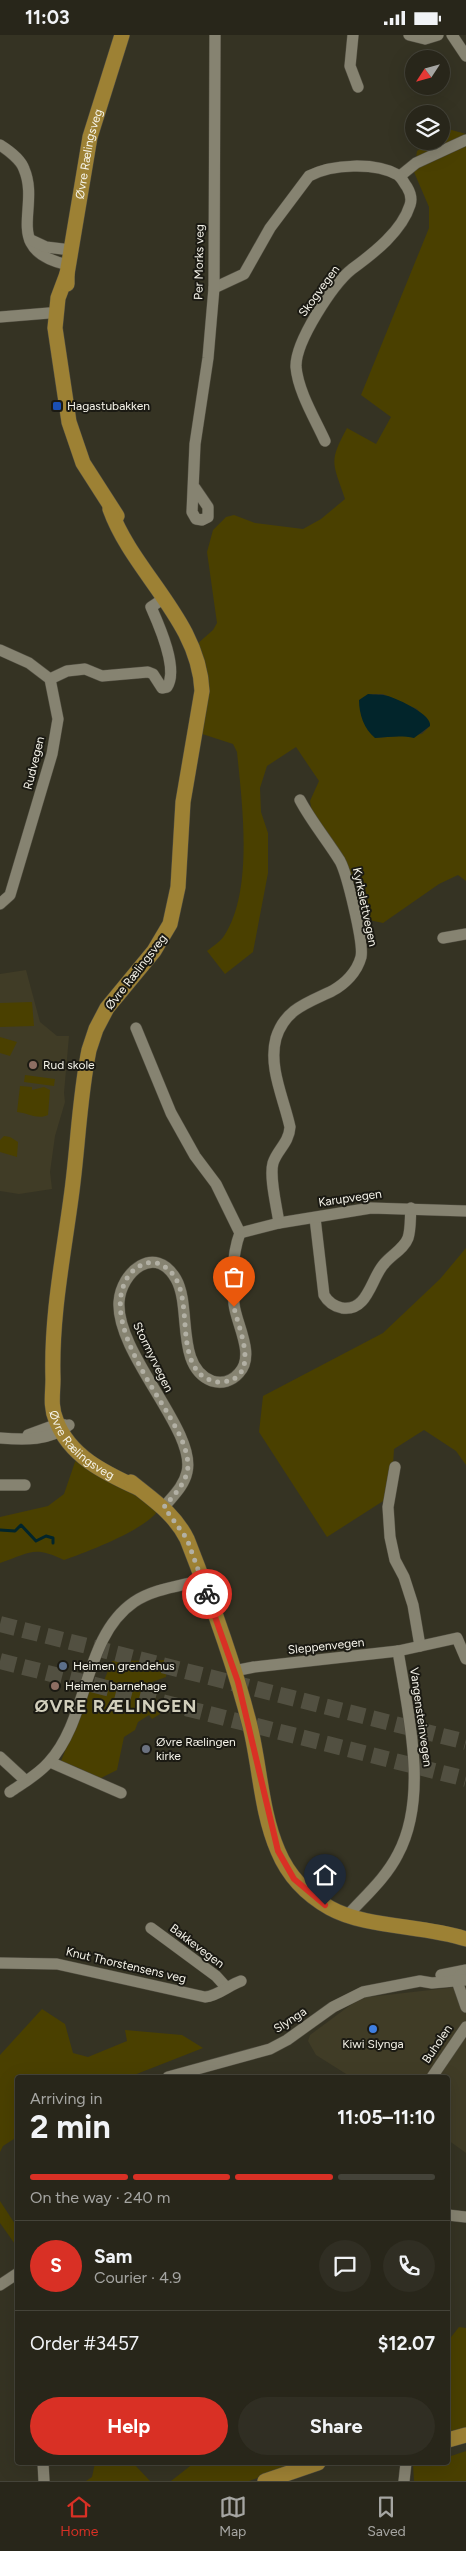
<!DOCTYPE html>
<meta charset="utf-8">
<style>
:root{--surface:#28261a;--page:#302e23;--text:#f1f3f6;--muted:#a5a5a2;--line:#444339;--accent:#d93025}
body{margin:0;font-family:Figtree,sans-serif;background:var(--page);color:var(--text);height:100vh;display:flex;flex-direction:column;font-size:19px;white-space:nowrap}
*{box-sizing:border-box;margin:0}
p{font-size:16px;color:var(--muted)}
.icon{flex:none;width:28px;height:28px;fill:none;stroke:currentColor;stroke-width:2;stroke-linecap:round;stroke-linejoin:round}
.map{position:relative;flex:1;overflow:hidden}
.sheet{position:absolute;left:15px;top:2040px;width:435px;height:390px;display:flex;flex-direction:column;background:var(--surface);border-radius:5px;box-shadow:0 5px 20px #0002,0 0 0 1px var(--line)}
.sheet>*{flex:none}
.needle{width:32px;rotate:234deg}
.buttons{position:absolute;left:405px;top:15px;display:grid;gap:10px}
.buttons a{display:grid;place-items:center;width:45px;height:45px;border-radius:50%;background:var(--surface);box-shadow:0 5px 20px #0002,0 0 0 1px var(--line);font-size:25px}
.pin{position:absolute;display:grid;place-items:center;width:42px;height:42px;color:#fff;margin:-51px -21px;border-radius:50% 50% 50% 0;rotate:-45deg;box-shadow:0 0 5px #0007}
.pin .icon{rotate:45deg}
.courier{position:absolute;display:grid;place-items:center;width:50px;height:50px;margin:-25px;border:4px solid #d93025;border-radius:50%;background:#fff;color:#222;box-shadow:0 1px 6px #0007}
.head em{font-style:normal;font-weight:700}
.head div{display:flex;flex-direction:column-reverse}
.head{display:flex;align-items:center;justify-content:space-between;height:85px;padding:0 15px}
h1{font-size:32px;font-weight:700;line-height:38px}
.bar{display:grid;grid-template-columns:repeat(4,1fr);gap:8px 5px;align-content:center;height:60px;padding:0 15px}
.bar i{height:6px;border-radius:4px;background:var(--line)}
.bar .selected{background:var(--accent)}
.bar p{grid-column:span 4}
.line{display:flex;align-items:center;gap:12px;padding:0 15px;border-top:1px solid var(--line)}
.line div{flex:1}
.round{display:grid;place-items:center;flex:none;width:52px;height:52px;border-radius:26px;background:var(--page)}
.primary-button{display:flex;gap:10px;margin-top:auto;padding:10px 15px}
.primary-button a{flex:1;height:58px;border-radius:30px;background:var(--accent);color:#fff;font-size:20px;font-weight:700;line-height:58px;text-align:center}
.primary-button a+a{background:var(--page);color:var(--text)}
.status{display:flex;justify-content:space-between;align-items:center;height:35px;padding:0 25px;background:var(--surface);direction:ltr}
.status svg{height:14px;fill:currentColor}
.tab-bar{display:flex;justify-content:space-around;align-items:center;height:70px;border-top:1px solid var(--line);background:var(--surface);font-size:14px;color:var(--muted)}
.tab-bar a{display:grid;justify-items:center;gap:2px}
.tab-bar .selected{color:var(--accent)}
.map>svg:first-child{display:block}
</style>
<div class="status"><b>11:03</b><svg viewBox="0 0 49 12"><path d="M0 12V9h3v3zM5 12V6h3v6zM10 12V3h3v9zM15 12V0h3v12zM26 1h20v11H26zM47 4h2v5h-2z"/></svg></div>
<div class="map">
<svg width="466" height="2446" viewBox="0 0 466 2446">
<rect width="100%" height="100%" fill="#353323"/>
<g fill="#403c26">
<path d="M26,935L40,987L57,1001H69L64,1058L65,1067L55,1101L50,1137L52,1154L19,1159L0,1156V939Z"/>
<path d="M466,1951V2118L448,2105V2042H351L316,2020L308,2006L310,2000L360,1963Z"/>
</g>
<g fill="#4a4000" fill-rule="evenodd">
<path d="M448,94L466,99V846L458,840L439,849L383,888L369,885L313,782L310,766L319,746L296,712L267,731L260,753L261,777L268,798V838L253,917L225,939L207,916C212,912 220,907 224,901C254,855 242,768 237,717L233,709L193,696L196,610L213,595L217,588L207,517L213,495L226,482L234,480L255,488L303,494L321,484L345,464C333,428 328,428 347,393L376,409L391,382L361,360L429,193V172L414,137L417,116L431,106H441V99ZM368,659H383L417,674L430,691L422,699L375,703Z"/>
<path d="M32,967L34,991L0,992V968Z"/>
<path d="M0,1002L17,1007L10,1021L0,1018Z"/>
<path d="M25,1040L55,1044L54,1051L24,1047Z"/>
<path d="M20,1051L32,1052V1055L44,1052L50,1055L48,1080C38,1085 28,1078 17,1077Z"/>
<path d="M4,1101L10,1102L18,1107L17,1122L0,1117V1105Z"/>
<path d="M466,1213V1430L456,1416L424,1395L394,1414L391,1461L327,1502L259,1397L263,1361L383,1298L440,1244Z"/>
<path d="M83,1412L157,1477C142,1496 87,1517 64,1525C33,1510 30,1518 0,1528V1482L48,1471L64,1459L75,1427Z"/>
<path d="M168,1625L166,1642L152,1647L160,1679L152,1684L149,1680L138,1687L135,1695L124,1702L117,1735L97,1745L81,1734L61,1726L91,1652L103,1648L112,1626Z"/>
<path d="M42,1974L65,1989L73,2018L88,2022L127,2006L125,1995L182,2000L203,2013L129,2042H18L17,2102L3,2111L0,2117V2020Z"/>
<path d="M0,2166L17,2192V2212L0,2188Z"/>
<path d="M459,2292L466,2293V2393L448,2397V2306Z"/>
<path d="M466,2416V2446H414L413,2430L425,2428H448V2422Z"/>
<path d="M95,2428H133L150,2446H86L92,2442Z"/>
<path d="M194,2428H297L249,2446H171Z"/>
</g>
<path fill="#02252b" d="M368,659C375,660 382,659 388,661C398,664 433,680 430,691L414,703C401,700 389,702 375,703C364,694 359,679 359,665Z"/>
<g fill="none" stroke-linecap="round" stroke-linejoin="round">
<path stroke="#02252b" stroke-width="3" d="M0,1495L15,1496L21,1490L36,1506L46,1501L53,1503V1508"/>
<g stroke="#525041" stroke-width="16" stroke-dasharray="16 8" stroke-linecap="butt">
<path d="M0,1589L466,1707"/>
<path d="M0,1626L466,1744"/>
</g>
<g stroke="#514e41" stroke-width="12">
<g id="minor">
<path d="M353,0L350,31L358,52"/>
<path d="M409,0L425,4L438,0"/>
<path d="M452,0L466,21"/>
<path d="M0,110C8,115 21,125 24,134C41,173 1,215 68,230"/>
<path d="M400,141L416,128L466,105"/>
<path d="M31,205L46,212L71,215"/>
<path d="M214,253L244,239L270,193L309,141C332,129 375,127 398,140C402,143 404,148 407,152C410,157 412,164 410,170C402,196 374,218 352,234C333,249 295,307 296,332C298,356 315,384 325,406"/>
<path d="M0,282L49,278"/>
<path d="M195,453L208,472V482L202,485L196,484L192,477L195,409L208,323L214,253L215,0"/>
<path d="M0,615L29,628L50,644L58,684L52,719L10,860L0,869"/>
<path d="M50,644L67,636L85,634L102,641L148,637L153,639L162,653L167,652C179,634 159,590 151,572L163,564"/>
<path d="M443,903L466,899"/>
<path d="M136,993L171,1078L195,1121L216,1149L240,1198C232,1219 232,1247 234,1269C236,1289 256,1320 239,1338C232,1346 222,1349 212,1346C175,1332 192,1272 176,1244C155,1208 121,1237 119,1267C116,1319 197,1396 187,1437C184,1451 173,1461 164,1472"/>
<path d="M315,1183L324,1260C328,1267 333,1271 342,1273C368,1277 371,1243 384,1229C391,1220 404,1214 408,1203C411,1194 410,1182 411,1173"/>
<path d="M279,1188C277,1173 269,1142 273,1128C277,1115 289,1108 290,1092C284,1064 268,1032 276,1003C285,974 307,968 332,956C345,949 357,937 361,922C364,908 347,839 340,826C327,805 311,786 300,765"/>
<path d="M240,1198L279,1188L371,1173L466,1176"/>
<path d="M28,1400L58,1389L65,1390"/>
<path d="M0,1403C24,1405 50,1406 69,1390"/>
<path d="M395,1432L388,1472L390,1502L395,1525L404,1542L413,1570L420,1611"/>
<path d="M0,1450H25"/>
<path d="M234,1636L254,1632L398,1616L457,1603L466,1624"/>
<path d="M0,1722L26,1746"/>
<path d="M50,1727L121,1758"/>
<path d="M10,1757C23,1748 39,1739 49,1727C89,1684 83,1602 134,1567C153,1554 180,1551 202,1545"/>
<path d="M347,1881C365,1861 386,1843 398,1819C429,1761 408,1678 398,1616"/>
<path d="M151,1893L216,1941L226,1952"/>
<path d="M0,1928L57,1929L205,1962C218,1961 229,1950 241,1946"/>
<path d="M441,1940L466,1935"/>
<path d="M460,1940L457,1946L466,1972"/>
<path d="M168,2042L270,2014L287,2005L333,1972L363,1957L420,1946L432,1948L466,1945"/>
<path d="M432,2042L466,1992"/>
<path d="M448,2180L466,2182"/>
<path d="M0,2250L18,2238"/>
<path d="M43,2428L44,2446"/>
<path d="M404,2446L406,2428"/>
</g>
</g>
<g stroke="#514e41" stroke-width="16">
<g id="major">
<path d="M67,239L58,263L55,293L69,387L83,428L117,481"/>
<path id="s1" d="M67,249V239L90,102L122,0"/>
<path id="s2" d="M110,474C133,538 199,585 202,656L183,767L178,852L170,889L154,916L107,973L96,994L89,1015C79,1064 78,1114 71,1163C63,1223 51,1282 53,1344C53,1358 50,1371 56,1385C69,1421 105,1438 138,1453"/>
<path d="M131,1447C153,1465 174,1478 187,1504C211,1565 234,1627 250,1691C260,1731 261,1777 278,1816C288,1840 307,1860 330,1873C366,1893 424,1890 466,1904"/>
<path d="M448,2405L466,2400"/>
<path d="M265,2446L318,2428"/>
</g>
</g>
<use href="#minor" stroke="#868371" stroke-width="11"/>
<use href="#major" stroke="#9d8134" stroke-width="15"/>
</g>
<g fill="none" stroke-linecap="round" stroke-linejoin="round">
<path stroke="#b2b0a4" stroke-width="5" stroke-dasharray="0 9" d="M207,1559L187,1504L164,1472C174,1460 188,1446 188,1430C187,1410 176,1393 167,1377C147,1344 110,1290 123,1252C128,1237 138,1229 153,1227C201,1239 172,1308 199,1338C205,1344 215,1348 223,1347C262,1342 238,1293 234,1272"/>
<path stroke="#d93025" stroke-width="6" d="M207,1559L238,1647L278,1816L294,1844L325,1870"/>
</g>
<rect fill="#1a4fb4" stroke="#1b1a13" stroke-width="2" x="52" y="366" width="10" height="10" rx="2.5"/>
<g fill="#8d6e63" stroke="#1b1a13" stroke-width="2">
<circle cx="33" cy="1030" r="5"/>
<circle cx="55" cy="1651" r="5"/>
</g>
<circle fill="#5c6f8a" stroke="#1b1a13" stroke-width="2" cx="63" cy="1631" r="5"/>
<circle fill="#6b7280" stroke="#1b1a13" stroke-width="2" cx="146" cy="1714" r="5"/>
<circle fill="#3f7fe0" stroke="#1b1a13" stroke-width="2" cx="373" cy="1994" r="5"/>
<g text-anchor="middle" stroke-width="4" stroke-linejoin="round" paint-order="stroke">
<g font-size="12" fill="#f6f4ea" stroke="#1b1a13">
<text dy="4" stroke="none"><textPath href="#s1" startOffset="132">Øvre Rælingsveg</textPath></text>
<text transform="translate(199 227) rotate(-89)" y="4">Per Morks veg</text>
<text transform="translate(319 256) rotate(-54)" y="4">Skogvegen</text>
<text transform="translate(34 728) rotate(-76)" y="4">Rudvegen</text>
<text transform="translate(365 872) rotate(78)" y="4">Kyrkslettvegen</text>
<text transform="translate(136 937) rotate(-52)" y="4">Øvre Rælingsveg</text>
<text transform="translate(350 1163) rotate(-8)" y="4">Karupvegen</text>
<text transform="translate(153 1322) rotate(64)" y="4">Stormyrvegen</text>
<text dy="4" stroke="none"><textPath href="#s2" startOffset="1002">Øvre Rælingsveg</textPath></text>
<text transform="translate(326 1611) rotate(-6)" y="4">Sleppenvegen</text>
<text transform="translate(421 1682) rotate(82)" y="4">Vangensteinvegen</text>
<text transform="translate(197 1911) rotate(37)" y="4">Bakkevegen</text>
<text transform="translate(126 1930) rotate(13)" y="4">Knut Thorstensens veg</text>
<text transform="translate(290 1985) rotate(-33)" y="4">Slynga</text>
<text transform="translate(437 2009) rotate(-56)" y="4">Buholen</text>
</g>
<g font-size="12" fill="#f6f4ea" stroke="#1b1a13" text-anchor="start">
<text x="67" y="375">Hagastubakken</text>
<text x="43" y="1034">Rud skole</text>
<text x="73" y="1635">Heimen grendehus</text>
<text x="65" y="1655">Heimen barnehage</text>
<text x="156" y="1711">Øvre Rælingen<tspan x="156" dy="14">kirke</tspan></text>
<text x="373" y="2013" text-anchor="middle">Kiwi Slynga</text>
</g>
<g font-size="18" font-weight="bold" letter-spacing="1" fill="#d2cfbc" stroke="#1b1a13">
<text x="116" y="1677">ØVRE RÆLINGEN</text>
</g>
</g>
</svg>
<div class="buttons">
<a><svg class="needle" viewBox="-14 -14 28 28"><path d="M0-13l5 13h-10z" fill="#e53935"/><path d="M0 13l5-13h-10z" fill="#a5a5a2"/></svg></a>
<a><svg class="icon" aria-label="layers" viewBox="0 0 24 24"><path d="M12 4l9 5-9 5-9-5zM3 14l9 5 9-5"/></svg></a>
</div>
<div class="pin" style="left:234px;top:1272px;background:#ea580c"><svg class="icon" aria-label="bag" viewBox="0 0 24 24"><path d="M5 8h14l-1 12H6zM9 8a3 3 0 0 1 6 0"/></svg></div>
<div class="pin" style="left:325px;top:1870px;background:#1f2937"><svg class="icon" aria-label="home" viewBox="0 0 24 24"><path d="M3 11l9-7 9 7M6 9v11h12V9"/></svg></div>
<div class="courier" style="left:207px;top:1559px"><svg class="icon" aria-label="bike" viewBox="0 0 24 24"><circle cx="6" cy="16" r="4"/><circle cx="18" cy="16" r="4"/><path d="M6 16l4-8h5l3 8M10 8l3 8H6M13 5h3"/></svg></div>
<section class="sheet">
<div class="head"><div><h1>2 min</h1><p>Arriving in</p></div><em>11:05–11:10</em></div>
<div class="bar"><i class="selected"></i><i class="selected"></i><i class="selected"></i><i></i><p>On the way · 240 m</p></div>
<div class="line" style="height:90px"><b class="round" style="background:var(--accent);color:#fff">S</b><div><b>Sam</b><p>Courier · 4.9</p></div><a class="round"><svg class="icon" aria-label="chat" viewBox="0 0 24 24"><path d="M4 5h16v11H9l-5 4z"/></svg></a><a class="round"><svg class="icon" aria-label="phone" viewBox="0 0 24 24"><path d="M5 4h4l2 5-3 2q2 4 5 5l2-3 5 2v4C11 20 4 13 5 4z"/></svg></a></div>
<div class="line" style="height:65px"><div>Order #3457</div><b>$12.07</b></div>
<div class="primary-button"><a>Help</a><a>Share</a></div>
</section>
</div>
<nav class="tab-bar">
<a class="selected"><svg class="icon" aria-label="home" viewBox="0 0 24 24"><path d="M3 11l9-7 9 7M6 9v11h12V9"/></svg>Home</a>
<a><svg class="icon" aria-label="map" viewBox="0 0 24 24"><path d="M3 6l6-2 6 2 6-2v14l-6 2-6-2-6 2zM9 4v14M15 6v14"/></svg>Map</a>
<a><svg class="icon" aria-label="saved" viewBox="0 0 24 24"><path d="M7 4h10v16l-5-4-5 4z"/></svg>Saved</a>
</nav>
